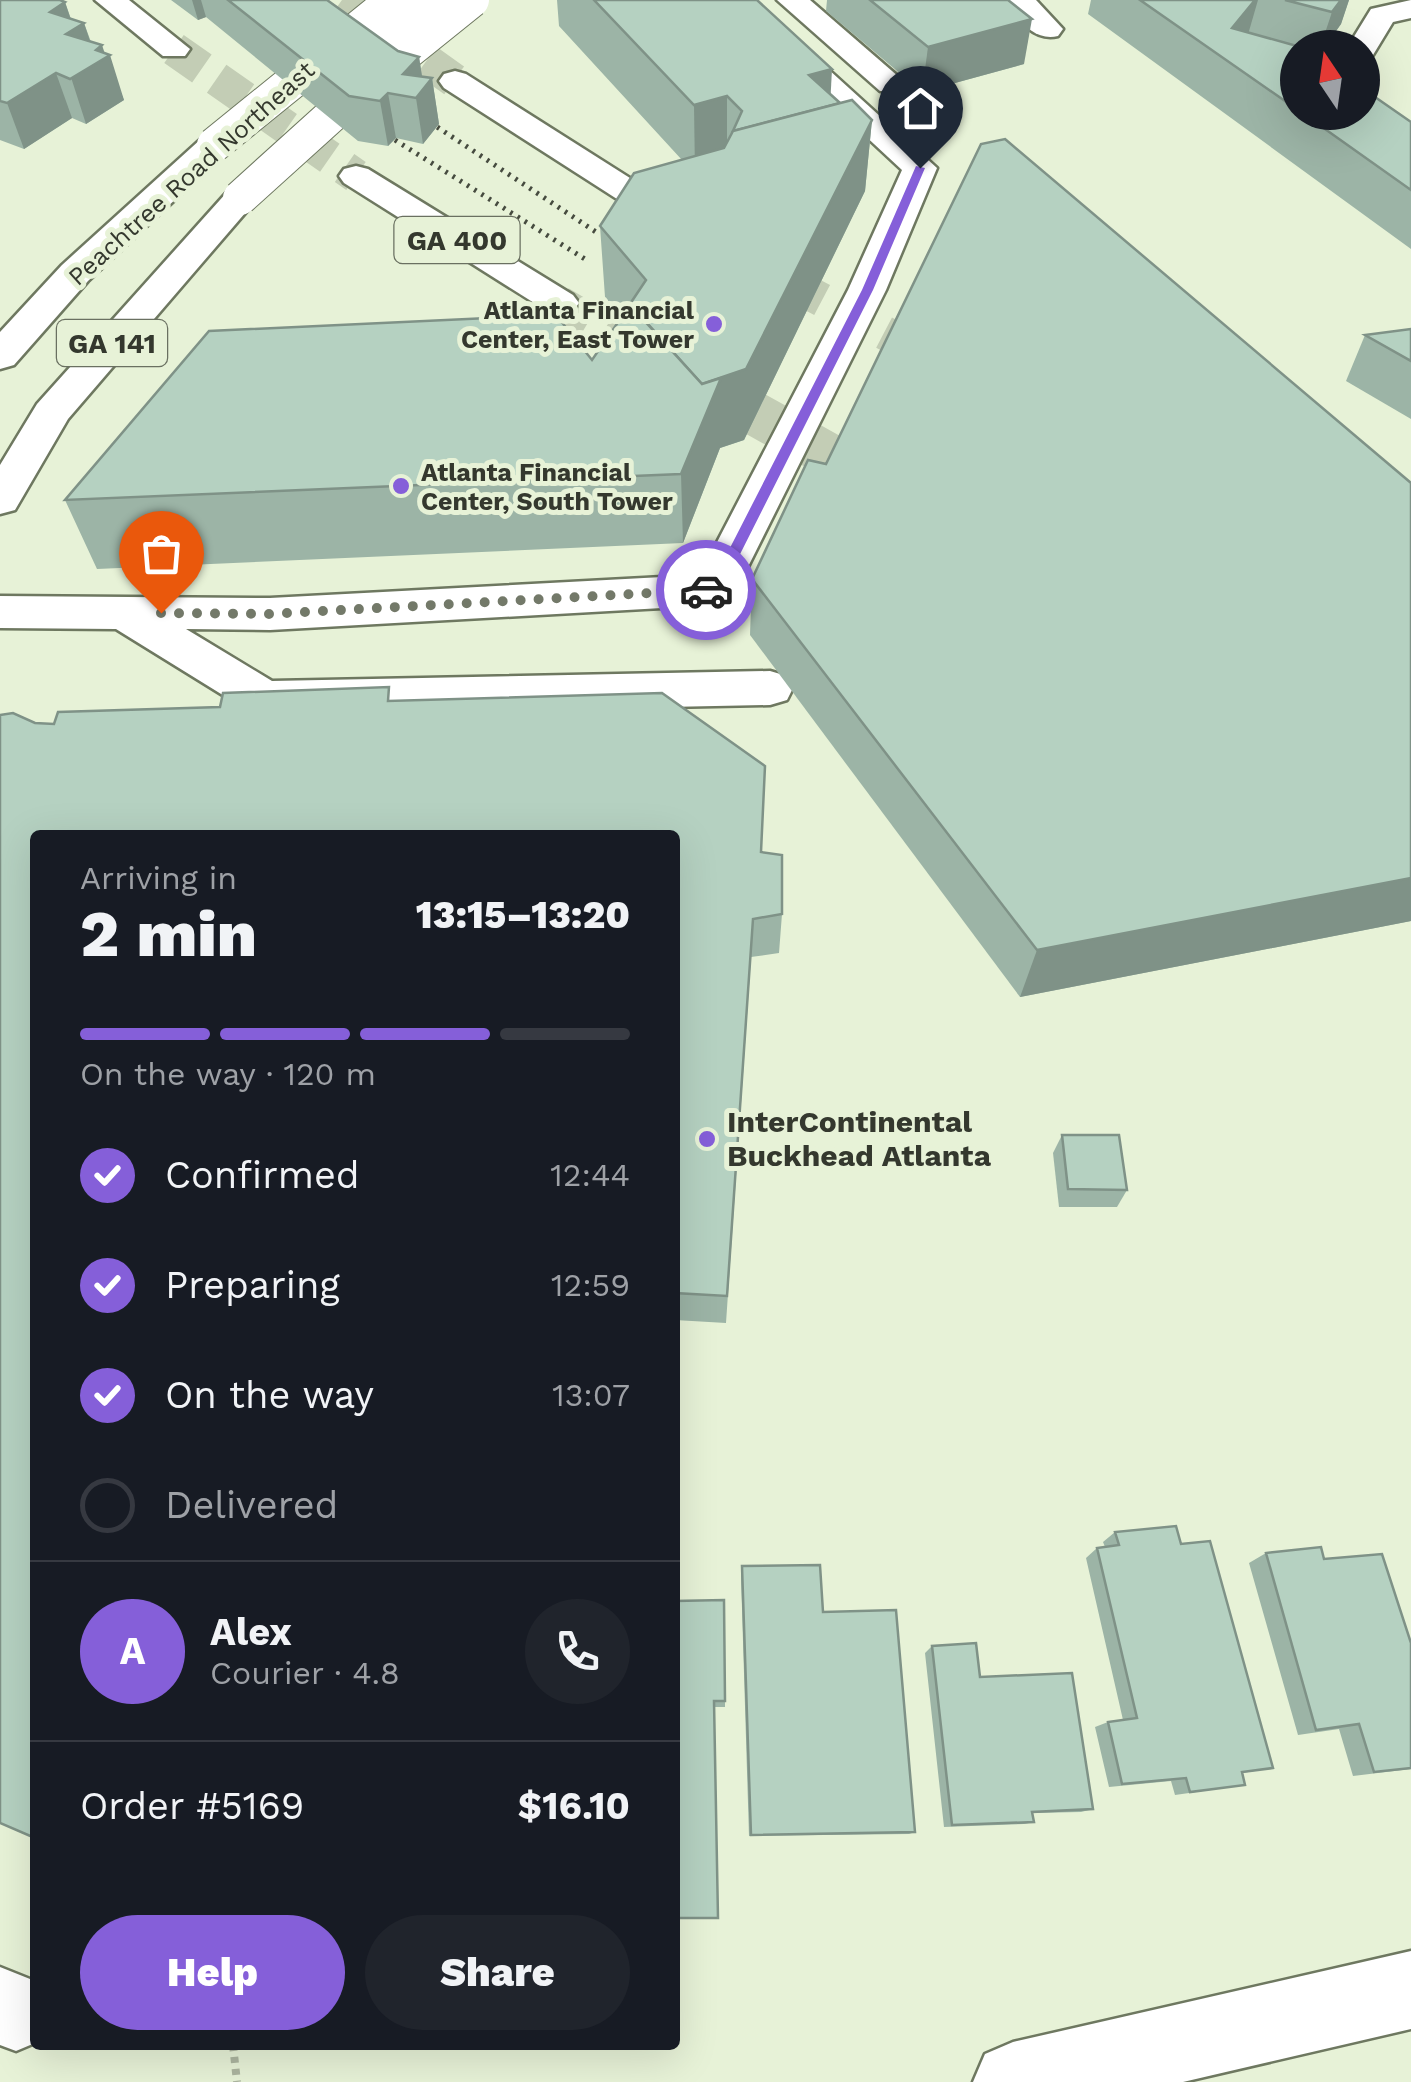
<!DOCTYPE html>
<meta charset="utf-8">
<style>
:root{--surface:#171b24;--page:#20242c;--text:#f1f3f6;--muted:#9ea1a6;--line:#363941;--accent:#855fd9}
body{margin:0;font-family:"Work Sans",sans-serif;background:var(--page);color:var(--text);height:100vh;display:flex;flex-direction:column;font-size:38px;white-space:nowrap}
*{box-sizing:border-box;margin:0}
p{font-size:32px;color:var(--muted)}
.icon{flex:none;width:55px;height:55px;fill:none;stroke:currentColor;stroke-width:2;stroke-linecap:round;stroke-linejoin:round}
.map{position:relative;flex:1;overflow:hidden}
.drawer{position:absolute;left:30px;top:830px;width:650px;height:1220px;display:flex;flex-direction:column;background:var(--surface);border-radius:10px;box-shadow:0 10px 40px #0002}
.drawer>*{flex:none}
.needle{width:65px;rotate:347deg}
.buttons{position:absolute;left:1280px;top:30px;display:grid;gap:20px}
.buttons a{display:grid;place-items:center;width:100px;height:100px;border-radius:50%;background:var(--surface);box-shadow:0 10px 40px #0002;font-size:50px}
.pin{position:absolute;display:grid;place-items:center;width:85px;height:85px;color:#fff;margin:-102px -42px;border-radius:50% 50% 50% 0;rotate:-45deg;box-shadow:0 0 10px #0007}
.pin .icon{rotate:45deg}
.courier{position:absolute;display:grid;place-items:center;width:100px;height:100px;margin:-50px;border:8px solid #855fd9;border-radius:50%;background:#fff;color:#222;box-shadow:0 2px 12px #0007}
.head em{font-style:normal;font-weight:800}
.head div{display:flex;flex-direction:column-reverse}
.head{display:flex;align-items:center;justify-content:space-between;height:170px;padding:0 50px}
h1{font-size:65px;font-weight:800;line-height:75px}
.bar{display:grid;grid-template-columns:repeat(4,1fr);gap:15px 10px;align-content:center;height:120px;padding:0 50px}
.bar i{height:12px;border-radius:8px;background:var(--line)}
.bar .active{background:var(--accent)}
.bar p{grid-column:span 4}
.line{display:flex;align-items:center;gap:25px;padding:0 50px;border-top:2px solid var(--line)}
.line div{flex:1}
.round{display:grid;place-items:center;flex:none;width:105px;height:105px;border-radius:52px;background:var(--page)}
ol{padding:0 50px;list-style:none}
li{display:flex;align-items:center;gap:30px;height:110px}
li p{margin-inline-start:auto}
li .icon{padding:10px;border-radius:50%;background:var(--accent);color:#fff;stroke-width:4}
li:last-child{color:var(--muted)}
li i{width:55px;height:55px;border:5px solid var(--line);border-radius:50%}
.primary-button{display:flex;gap:20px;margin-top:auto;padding:20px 50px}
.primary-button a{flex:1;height:115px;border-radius:60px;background:var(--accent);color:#fff;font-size:40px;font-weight:800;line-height:115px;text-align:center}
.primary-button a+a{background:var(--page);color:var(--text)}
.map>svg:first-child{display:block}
</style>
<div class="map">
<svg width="1411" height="2082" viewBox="0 0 1411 2082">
<rect width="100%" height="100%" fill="#e7f2d7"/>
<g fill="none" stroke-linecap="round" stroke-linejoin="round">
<g stroke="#c3cdb5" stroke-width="34" stroke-dasharray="34 18" stroke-linecap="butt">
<path d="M342,0L455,81"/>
<path d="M174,49L356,176"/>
<path d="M746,260L921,352"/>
<path d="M560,303L643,352"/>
</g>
<g stroke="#c3cdb5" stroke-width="44" stroke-dasharray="44 21" stroke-linecap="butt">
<path d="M639,349L897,493"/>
<path d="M916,349L954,369"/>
</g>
<g stroke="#6e7860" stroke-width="5">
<g id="minor">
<path d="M719,0H752L937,168L886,290L731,601L715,605L270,630L186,629L272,681L770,671L787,676L793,688L787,700L770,705L264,715L247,710L116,629L0,628V596L270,598L700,575L848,290L902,170Z"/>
<path d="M777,0H810L907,84L902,91H880Z"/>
<path d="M1004,0H1036L1063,29L1058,36C1034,42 1017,19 1004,0Z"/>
<path d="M1411,0V18L1393,22L1373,55L1362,57V48H1347L1371,9Z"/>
<path d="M1411,1951V2029L1183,2082H973L985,2054L1013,2042Z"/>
<path d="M0,1967L35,1981V2043L16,2051L0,2045Z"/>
</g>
</g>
<g stroke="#6e7860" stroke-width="5">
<g id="highway">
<path d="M95,0H129L190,49L185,56H163Z"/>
<path d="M455,71L466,74L641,185L646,192L641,199L629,202L617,199L444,88L439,81L444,74Z"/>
<path d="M214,135L226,138L231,145L226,152L88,281L14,365L0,369V332L62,265L202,138Z"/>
<path d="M356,166L368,169L573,295L579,303L573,311L560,314L547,311L344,183L339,176L344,169Z"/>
<path d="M240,187L252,191L258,198L252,205L68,419L15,510L0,514V465L37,404L228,191Z"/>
</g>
</g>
<path stroke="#acb59f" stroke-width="8" stroke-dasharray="6 6" stroke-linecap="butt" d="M233,2045L237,2082"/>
<use href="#minor" fill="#fff" fill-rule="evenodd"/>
<use href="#highway" fill="#fff" fill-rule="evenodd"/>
<g stroke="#464b3f" stroke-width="5" stroke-dasharray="2.5 6" stroke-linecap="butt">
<path d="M416,113L599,234"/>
<path d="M395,140L585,259"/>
</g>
<g stroke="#6e7860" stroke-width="36" stroke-linecap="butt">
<path id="major-bridge" d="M368,83L366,48L429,0"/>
</g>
<g stroke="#6e7860" stroke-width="36" stroke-linecap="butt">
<g id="highway-bridge">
<path d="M214,145L393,0"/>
<path d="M240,198L354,95L472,0"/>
</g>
</g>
<use href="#major-bridge" stroke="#fff" stroke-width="34"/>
<use href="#highway-bridge" stroke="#fff" stroke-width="34"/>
</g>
<g fill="#9cb4a6">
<path d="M0,0L65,2L71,19L84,23L91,42L104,53L124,100L86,124L72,118L24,149L0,140Z"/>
<path d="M171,0H327L398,51L419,57L422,77L432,78L439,124L423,144L396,138L388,146L358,141L206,17L198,20Z"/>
<path d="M557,0H757L831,95L840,103L872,120L865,191L744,440L720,448L683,543L97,569L65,500L592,360L621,318L605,297L600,226L682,160L559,26Z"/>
<path d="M827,0H1008L1024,64L922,92L826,11Z"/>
<path d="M1091,0H1349L1341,24L1324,48H1298V112H1362L1411,122V249L1088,14Z"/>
<path d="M1411,329V419L1346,381L1365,335Z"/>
<path d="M826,464L1411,483V921L1020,997L750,635L752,579Z"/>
<path d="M393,701L761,852L782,914L779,953L751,957L726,1323L675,1320V835L35,723L54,724L220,707Z"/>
<path d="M1062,1135L1127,1190L1117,1207H1059L1053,1153Z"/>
<path d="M1115,1532L1181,1544L1273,1768L1242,1773L1245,1785L1175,1795L1171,1781L1109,1787L1095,1727L1108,1722L1123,1720L1086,1558L1097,1548L1105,1547L1103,1542Z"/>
<path d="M1266,1553L1324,1559L1411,1643V1769L1353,1776L1339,1729L1298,1735L1249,1563Z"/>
<path d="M742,1566L823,1612L915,1832L909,1834L749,1836L741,1576Z"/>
<path d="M675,1601L725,1701V1707H715Z"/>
<path d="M932,1646L980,1677L1093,1809L1081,1812L1032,1813L1034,1822L1024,1824L944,1827L925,1653Z"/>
</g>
<g fill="#7f9287">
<path d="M192,0H201L206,17L198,20Z"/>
<path d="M1255,0H1258L1247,38L1232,28Z"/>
<path d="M1341,0H1349L1341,24L1324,48H1320L1332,12Z"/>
<path d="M65,2L74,29L84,23L97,62L96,50L102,45L106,57L110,55L124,100L86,124L50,12Z"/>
<path d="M1032,19L1024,64L922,92L928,47Z"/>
<path d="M419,57L424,89L432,78L439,124L423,144L416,98L403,74Z"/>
<path d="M832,69L830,107L809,75Z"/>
<path d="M56,73L72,118L24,149L7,103Z"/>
<path d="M388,93L396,138L388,146L380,101Z"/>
<path d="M727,96V165L695,174L694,105Z"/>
<path d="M872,120L865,191L744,440L720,448L683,543L681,474L702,384Z"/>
<path d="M1411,878V921L1020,997L1037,950Z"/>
</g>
<g fill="#b5d1c1" stroke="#7f9287" stroke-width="2.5">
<path d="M0,0H60L65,2L50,12L84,23L66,34L102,45L96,50L110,55L70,79L56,73L7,103L0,101Z"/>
<path d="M228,0H327L398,51L419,57L403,74L432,78L416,98L388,93L380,101L349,96Z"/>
<path d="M594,0H757L832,69L809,75L840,103L733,131L742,111L727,96L694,105Z"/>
<path d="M870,0H1008L1032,19L928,47Z"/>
<path d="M1140,0H1255L1232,28L1304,48H1298V110Z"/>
<path d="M1285,0H1341L1332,12Z"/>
<path d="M1362,88L1411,122V190L1301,112H1362Z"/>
<path d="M852,100L872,120L746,369L702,384L630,304L646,280L600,226L634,173L724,148L733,131Z"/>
<path d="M1005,139L1411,483V878L1037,950L752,579L808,460L826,464L981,144Z"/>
<path d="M630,305L702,384L721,378L681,474L65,500L209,331L556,315L592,360Z"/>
<path d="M1411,329V361L1365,335Z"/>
<path d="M389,687L388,701L662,693L765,766L761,852L782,855V914L753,919L727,1296L675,1293V835H35V1838L0,1823V715L13,713L35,723L54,724L58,712L220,707L223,693Z"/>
<path d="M1062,1135H1119L1127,1190L1068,1189Z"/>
<path d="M1176,1526L1181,1544L1210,1541L1273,1768L1242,1772L1245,1785L1190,1792L1186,1778L1122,1784L1108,1722L1137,1718L1097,1548L1119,1545L1115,1532Z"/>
<path d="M1321,1547L1324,1559L1382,1554L1411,1643V1768L1374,1772L1359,1724L1316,1730L1266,1553Z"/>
<path d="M820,1565L823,1612L896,1610L915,1832L751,1835L742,1566Z"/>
<path d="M724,1600L725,1701H714L718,1918H675V1601Z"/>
<path d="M976,1643L980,1677L1072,1673L1093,1809L1032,1812L1034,1822L952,1825L932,1646Z"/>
</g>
<path fill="#855fd9" d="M916,166L925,168L873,290L722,590L715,594L701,593V587L711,585L862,290Z"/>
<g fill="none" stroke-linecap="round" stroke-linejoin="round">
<path stroke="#737969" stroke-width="10" stroke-dasharray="0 18" d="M161,613L270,614L706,590"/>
</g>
<g fill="#855fd9" stroke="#e7f2d7" stroke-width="4">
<circle cx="714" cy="324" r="10"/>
<circle cx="401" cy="486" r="10"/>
<circle cx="707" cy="1139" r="10"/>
</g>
<g text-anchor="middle" stroke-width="10" stroke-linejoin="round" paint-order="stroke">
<g font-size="25" fill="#34382e" stroke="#e7f2d7">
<text transform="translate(191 173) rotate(-42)" y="9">Peachtree Road Northeast</text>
</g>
<g font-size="25" font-weight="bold" fill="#34382e" stroke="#e7f2d7" text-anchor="end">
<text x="694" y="319">Atlanta Financial<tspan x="694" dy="29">Center, East Tower</tspan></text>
<text x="421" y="481" text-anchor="start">Atlanta Financial<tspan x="421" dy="29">Center, South Tower</tspan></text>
</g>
<g fill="#e7f2d7" stroke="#6a7061" stroke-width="2.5">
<rect x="394.5" y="217" width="125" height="46" rx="8"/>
<rect x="57" y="320" width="110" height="46" rx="8"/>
</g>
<g font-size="28" font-weight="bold" fill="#34382e">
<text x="457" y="250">GA 400</text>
<text x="112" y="353">GA 141</text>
</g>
<g font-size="30" font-weight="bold" fill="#34382e" stroke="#e7f2d7" text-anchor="start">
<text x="727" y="1132">InterContinental<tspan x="727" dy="34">Buckhead Atlanta</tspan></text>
</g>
</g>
</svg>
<div class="buttons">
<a><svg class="needle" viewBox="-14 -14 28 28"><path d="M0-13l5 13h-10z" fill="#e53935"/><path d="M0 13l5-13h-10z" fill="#9ea1a6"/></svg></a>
</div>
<div class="pin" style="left:161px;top:613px;background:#ea580c"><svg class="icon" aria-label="bag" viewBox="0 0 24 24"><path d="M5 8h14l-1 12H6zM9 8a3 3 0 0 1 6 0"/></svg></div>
<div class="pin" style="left:920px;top:168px;background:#1f2937"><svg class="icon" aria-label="home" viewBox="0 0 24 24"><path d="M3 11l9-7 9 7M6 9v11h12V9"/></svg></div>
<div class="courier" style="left:706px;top:590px"><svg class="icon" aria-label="car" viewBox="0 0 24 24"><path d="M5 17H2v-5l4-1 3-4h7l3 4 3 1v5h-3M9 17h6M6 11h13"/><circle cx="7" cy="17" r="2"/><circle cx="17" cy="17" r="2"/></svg></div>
<section class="drawer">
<div class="head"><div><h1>2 min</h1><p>Arriving in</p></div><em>13:15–13:20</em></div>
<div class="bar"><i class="active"></i><i class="active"></i><i class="active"></i><i></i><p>On the way · 120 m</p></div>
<ol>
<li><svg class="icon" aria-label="check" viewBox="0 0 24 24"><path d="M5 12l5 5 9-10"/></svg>Confirmed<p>12:44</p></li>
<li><svg class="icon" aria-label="check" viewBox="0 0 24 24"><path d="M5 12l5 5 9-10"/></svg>Preparing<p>12:59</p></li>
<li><svg class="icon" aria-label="check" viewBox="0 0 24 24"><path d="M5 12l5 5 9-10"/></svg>On the way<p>13:07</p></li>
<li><i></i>Delivered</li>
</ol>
<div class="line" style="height:180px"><b class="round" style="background:var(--accent);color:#fff">A</b><div><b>Alex</b><p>Courier · 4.8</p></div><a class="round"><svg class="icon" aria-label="phone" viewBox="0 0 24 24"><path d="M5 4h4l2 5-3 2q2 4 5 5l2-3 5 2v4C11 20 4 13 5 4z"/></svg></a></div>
<div class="line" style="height:130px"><div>Order #5169</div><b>$16.10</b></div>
<div class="primary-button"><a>Help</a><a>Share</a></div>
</section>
</div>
